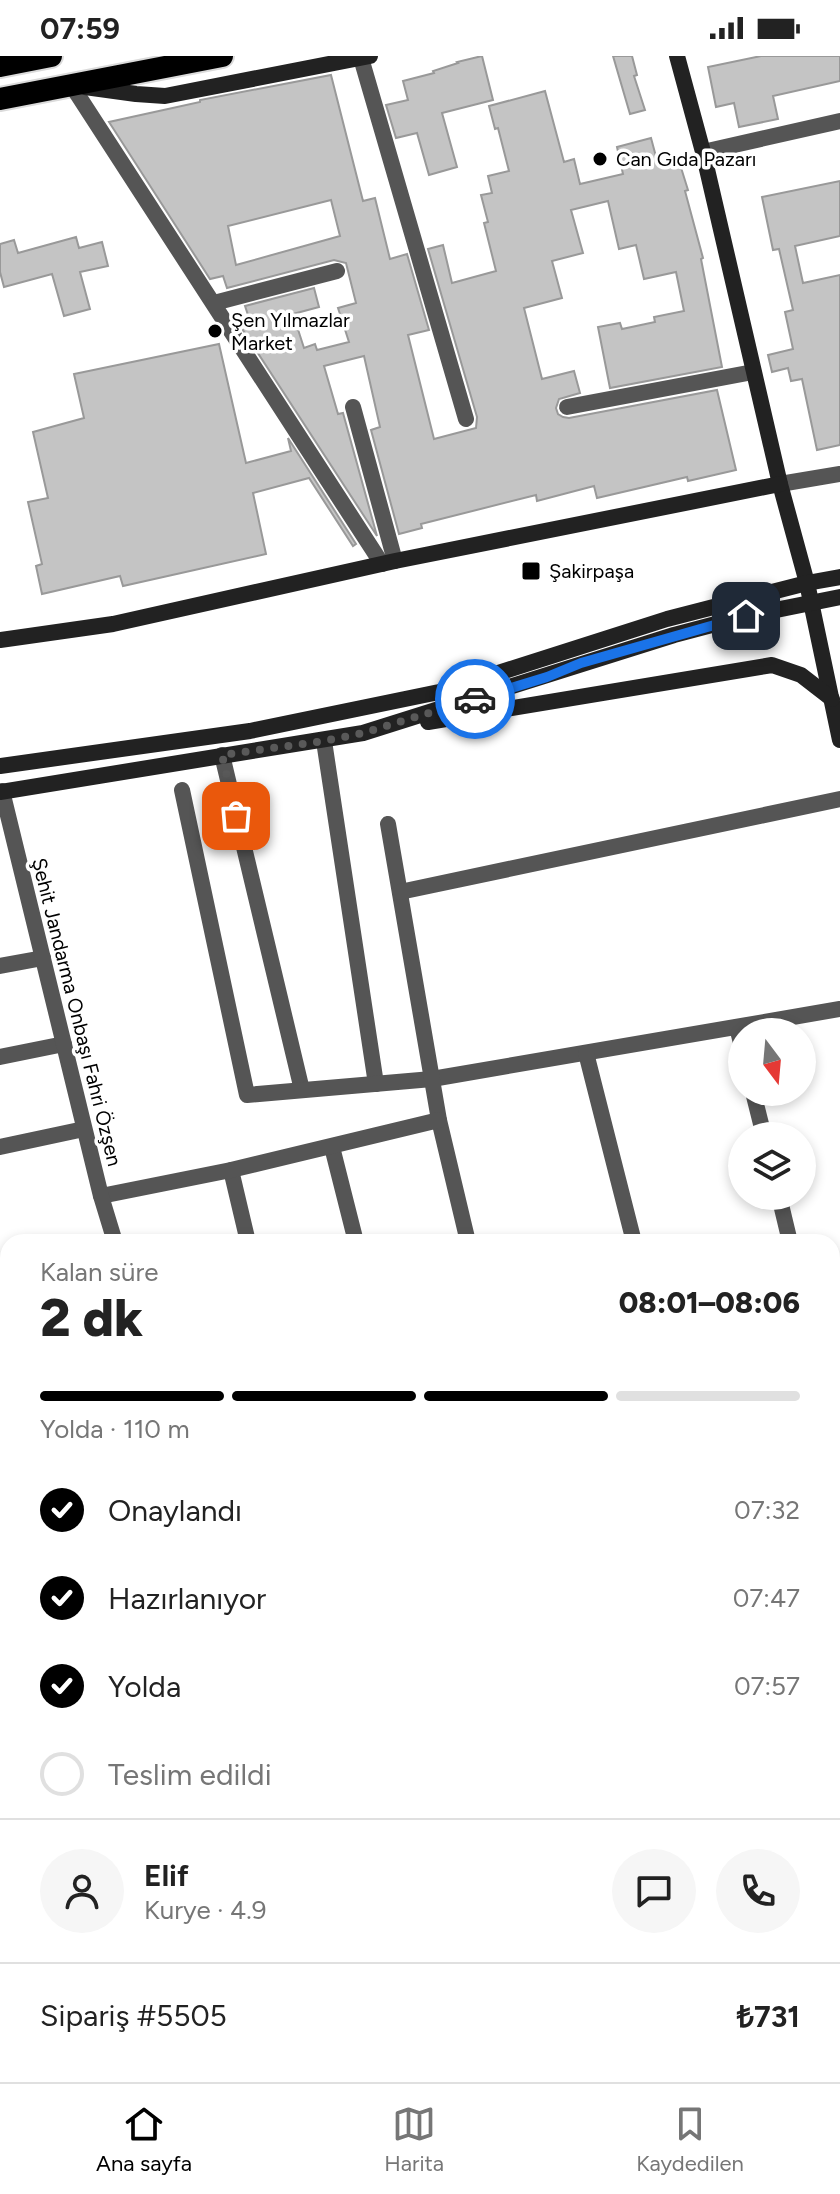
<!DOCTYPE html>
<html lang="tr">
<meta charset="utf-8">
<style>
:root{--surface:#fff;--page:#f6f6f6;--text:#222;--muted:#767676;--line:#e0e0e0;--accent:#000}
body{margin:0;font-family:Figtree,sans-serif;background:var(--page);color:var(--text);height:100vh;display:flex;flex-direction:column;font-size:30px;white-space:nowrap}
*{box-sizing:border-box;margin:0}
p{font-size:26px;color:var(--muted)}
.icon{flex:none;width:44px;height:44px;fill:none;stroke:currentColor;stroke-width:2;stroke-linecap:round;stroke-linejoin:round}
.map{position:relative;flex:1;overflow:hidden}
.drawer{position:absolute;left:0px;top:1178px;width:840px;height:848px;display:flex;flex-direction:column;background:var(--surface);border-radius:24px 24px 0 0;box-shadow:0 4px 12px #0003}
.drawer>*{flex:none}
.needle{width:52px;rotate:164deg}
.fabs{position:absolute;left:728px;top:962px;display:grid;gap:16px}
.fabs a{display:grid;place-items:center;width:88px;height:88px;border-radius:50%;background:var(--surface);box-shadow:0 4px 12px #0003;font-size:40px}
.pin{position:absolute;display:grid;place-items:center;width:68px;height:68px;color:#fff;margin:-34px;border-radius:16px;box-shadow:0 4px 12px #0006}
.courier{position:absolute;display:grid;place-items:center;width:80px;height:80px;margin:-40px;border:6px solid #1a73e8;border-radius:50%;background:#fff;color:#222;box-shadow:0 2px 10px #0007}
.summary em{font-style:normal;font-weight:800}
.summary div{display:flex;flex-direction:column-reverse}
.summary{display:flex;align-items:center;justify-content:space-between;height:136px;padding:0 40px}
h1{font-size:52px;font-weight:800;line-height:60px}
.bar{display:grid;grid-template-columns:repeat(4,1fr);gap:12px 8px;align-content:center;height:96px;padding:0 40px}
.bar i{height:10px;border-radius:6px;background:var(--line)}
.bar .on{background:var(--accent)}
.bar p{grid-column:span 4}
.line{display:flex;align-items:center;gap:20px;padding:0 40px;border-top:2px solid var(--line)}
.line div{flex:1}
.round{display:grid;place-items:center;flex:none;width:84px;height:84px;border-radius:42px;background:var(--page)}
ol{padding:0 40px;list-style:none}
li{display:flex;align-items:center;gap:24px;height:88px}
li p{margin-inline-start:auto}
li .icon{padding:8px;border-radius:50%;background:var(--accent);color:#fff;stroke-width:4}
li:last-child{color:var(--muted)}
li i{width:44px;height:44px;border:4px solid var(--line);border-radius:50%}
.status{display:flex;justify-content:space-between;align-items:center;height:56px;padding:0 40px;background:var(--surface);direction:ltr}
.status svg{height:22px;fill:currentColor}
.dock{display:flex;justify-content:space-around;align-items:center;height:112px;border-top:2px solid var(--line);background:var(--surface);font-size:22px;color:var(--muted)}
.dock a{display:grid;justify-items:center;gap:4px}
.dock .on{color:var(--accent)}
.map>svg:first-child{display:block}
</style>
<div class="status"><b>07:59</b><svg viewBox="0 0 49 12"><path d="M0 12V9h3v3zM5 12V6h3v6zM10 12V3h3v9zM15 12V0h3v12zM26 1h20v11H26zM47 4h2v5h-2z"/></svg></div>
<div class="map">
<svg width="840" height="2026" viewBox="0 0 840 2026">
<rect width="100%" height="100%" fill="#fff"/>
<g fill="#c4c4c4" stroke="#999" stroke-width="2" fill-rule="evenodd">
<path d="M482,0L493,44L442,57L457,111L429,119L417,77L396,82L386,49L408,44L403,25L434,17L433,15L458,7L457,6Z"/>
<path d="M613,0H632L637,19L634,20L645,54L630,58Z"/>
<path d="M761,0H840V25L773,40L778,63L739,71L734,47L716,51L708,11Z"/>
<path d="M331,19L363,145L375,142L390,203L407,198L429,274L408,279L434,383L476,372L477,361L428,193L443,189L452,227L496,215L484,167L488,166L481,139L492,137L488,120L509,115L498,72L495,73L489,50L545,35L564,106L574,103L580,128L623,118L617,91L651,82L658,108L678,102L688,134L685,135L703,202L701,203L722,311L610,332L598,271L620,267L622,273L655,266L654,261L684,255L676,216L644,223L636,189L619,193L608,145L571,154L583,197L552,205L562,242L524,252L542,323L574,315L580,337L559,343L556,352L558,358L563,361L569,362L717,334L736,414L688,425L687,421L597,442L594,430L537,445L536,439L421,468L422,472L399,478L371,374L380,371L364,300L324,310L338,358L343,357L377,480L239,268L250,265L245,250L314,232L319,251L293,258L304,292L315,288L317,294L349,286L338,252L356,247L346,207L334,204L227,232L223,220L210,223L109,66L200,46V44ZM331,144L340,180L236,209L228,170Z"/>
<path d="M840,125V180L795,190L803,227L840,219V389L817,394L802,323L791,325L788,312L772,316L768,299L793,293L785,256L793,254L779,193L773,194L762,141Z"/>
<path d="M76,181L79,192L102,186L108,210L80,216L90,253L64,260L52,218L4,231L0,216V188L14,184L18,197Z"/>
<path d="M219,288L246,407L291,395L288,382L356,488L353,490L309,422L253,437L266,498L123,530L120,520L42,538L36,510L42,508L28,446L48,442L33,376L84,362L74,318Z"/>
</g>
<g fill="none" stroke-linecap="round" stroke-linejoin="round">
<g stroke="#dbdbdb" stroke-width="26">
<g id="trunk">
<path d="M0,10L51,0"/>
<path d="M0,43L222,0"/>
</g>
</g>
<g stroke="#555" stroke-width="16">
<path d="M361,2L466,363"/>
<path d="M72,30L382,508"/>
<path d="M214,247L337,215"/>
<path d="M353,351L395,505"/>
<path d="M567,351L753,316"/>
<path d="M780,428L840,418"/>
<path d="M324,685L376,1028"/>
<path d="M222,699L302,1034"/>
<path d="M182,734L247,1039L432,1023L840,953"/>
<path d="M388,768L439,1064L468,1186"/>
<path d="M400,836L840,743"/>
<path d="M0,910L43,902"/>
<path d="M737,971L742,991"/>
<path d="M586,997L634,1186"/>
<path d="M0,1001L64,988"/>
<path d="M753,1036L764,1080"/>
<path d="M0,1091L84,1073"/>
<path d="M332,1091L356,1186"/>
<path d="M231,1114L248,1186"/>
<path d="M101,1140L231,1114L439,1064"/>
<path d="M779,1140L790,1186"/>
<path d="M832,1353L840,1386"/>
<path d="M0,1394L8,1392"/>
<path d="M0,1444L8,1468"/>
<path d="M0,1639L8,1637"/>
<path d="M832,1825L840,1823"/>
<path d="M832,1942L840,1941"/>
<path d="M0,2018L8,2016"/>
<path d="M81,2018L84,2026"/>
<path d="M425,2018L426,2026"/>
<path d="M665,2018L666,2026"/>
<path d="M799,2018L801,2026"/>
<path d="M263,2026L297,2018"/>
</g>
<g stroke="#555" stroke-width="16">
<path d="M703,96L840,65"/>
<path d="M2,735L101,1140L115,1186"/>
<path d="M0,1227L8,1225"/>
<path d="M0,1695L8,1693"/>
<path d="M327,2018L328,2026"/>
</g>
<g stroke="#222" stroke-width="16">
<path d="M677,0L703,96L780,428L807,527L840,684"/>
<path d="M85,31L136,38L165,40L370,0"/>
<path d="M0,584L113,568L395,505L780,428"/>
<path d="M428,666L772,609L801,619L832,643"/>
<path d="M0,710L250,675L439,636L667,563L807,527L840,521"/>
<path d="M0,736L363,677L674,579L746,560L840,541"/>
</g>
<use href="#trunk" stroke="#000" stroke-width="22"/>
</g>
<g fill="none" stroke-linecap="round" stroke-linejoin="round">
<path stroke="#595959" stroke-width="8" stroke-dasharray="0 14.4" d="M236,760L222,699L324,685L363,677L475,643"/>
<path stroke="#1a73e8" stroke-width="10" d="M475,643L547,621L581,607L746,560"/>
</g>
<g fill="#000" stroke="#fff" stroke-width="3">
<circle cx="600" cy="103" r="8"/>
<circle cx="215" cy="275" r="8"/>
<rect x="521" y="505" width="20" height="20" rx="4"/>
</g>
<g text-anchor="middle" stroke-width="7" stroke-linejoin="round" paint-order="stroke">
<g font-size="20" fill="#000" stroke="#fff" text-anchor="start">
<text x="616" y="110">Can Gıda Pazarı</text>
<text x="231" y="271">Şen Yılmazlar<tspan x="231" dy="23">Market</tspan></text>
<text x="549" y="522">Şakirpaşa</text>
</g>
<g font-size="20" fill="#000" stroke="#fff">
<text transform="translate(77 956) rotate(76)" y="7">Şehit Jandarma Onbaşı Fahri Özşen</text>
</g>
</g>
</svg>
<div class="fabs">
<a><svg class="needle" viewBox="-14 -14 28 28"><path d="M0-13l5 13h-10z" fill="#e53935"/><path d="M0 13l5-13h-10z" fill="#767676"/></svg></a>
<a><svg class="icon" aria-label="layers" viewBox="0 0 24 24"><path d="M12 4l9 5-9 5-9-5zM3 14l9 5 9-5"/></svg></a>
</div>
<div class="pin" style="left:236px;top:760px;background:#ea580c"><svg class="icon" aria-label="bag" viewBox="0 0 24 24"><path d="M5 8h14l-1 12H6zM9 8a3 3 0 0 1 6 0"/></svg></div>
<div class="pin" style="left:746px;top:560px;background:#1f2937"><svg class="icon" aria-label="home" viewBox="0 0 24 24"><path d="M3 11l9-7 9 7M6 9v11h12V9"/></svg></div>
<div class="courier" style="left:475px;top:643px"><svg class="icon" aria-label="car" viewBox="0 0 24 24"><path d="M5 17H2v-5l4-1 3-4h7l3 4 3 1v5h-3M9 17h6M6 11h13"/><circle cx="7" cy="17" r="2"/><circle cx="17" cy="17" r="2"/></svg></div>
<section class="drawer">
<div class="summary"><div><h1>2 dk</h1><p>Kalan süre</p></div><em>08:01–08:06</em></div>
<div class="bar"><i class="on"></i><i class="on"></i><i class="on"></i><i></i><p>Yolda · 110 m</p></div>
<ol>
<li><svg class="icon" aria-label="check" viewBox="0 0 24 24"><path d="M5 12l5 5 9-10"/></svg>Onaylandı<p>07:32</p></li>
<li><svg class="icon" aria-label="check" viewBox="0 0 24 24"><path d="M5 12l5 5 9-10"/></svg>Hazırlanıyor<p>07:47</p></li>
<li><svg class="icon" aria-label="check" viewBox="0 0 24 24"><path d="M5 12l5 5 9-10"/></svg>Yolda<p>07:57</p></li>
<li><i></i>Teslim edildi</li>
</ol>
<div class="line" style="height:144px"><a class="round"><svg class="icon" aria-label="person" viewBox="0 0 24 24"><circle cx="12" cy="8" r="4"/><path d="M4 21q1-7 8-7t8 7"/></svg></a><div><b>Elif</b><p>Kurye · 4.9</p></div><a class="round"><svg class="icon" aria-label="chat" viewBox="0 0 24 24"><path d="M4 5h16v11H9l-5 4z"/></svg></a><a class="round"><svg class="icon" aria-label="phone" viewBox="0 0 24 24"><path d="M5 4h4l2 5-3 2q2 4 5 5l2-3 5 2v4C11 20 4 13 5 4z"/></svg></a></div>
<div class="line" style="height:104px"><div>Sipariş #5505</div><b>₺731</b></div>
</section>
</div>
<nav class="dock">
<a class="on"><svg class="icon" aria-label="home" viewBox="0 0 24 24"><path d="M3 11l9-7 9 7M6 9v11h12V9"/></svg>Ana sayfa</a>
<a><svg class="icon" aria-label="map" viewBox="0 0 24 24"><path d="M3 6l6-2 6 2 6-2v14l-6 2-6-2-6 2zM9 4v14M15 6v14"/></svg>Harita</a>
<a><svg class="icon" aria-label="saved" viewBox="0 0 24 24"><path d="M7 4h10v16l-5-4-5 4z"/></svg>Kaydedilen</a>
</nav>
